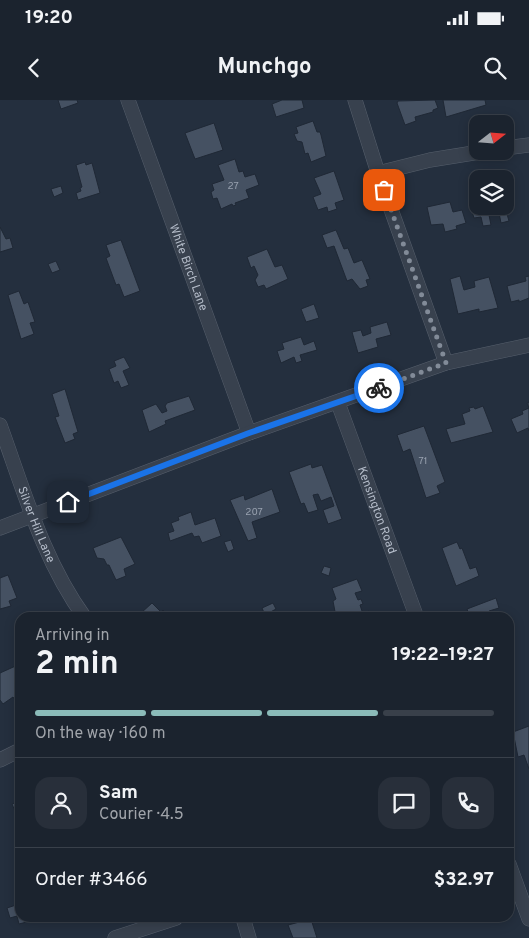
<!DOCTYPE html>
<meta charset="utf-8">
<style>
:root{--surface:#1b232e;--page:#282f3a;--text:#f1f3f6;--muted:#a0a4aa;--line:#39404a;--accent:#8bbbb9}
body{margin:0;font-family:Overpass,sans-serif;background:var(--page);color:var(--text);height:100vh;display:flex;flex-direction:column;font-size:19px;white-space:nowrap}
*{box-sizing:border-box;margin:0}
p{font-size:16px;color:var(--muted)}
.icon{flex:none;width:28px;height:28px;fill:none;stroke:currentColor;stroke-width:2;stroke-linecap:round;stroke-linejoin:round}
.map{position:relative;flex:1;overflow:hidden}
.sheet{position:absolute;left:15px;top:512px;width:499px;height:310px;display:flex;flex-direction:column;background:var(--surface);border-radius:15px;box-shadow:0 2px 12px #0003,0 0 0 1px var(--line)}
.sheet>*{flex:none}
.needle{width:32px;rotate:73deg}
.buttons{position:absolute;left:469px;top:15px;display:grid;gap:10px}
.buttons a{display:grid;place-items:center;width:45px;height:45px;border-radius:10px;background:var(--surface);box-shadow:0 2px 12px #0003,0 0 0 1px var(--line);font-size:25px}
.pin{position:absolute;display:grid;place-items:center;width:42px;height:42px;color:#fff;margin:-21px;border-radius:10px;box-shadow:0 2px 8px #0006}
.courier{position:absolute;display:grid;place-items:center;width:50px;height:50px;margin:-25px;border:4px solid #1a73e8;border-radius:50%;background:#fff;color:#222;box-shadow:0 1px 6px #0007}
.headline em{font-style:normal;font-weight:700}
.headline div{display:flex;flex-direction:column-reverse}
.headline{display:flex;align-items:center;justify-content:space-between;height:85px;padding:0 20px}
h1{font-size:32px;font-weight:700;line-height:38px}
.bar{display:grid;grid-template-columns:repeat(4,1fr);gap:8px 5px;align-content:center;height:60px;padding:0 20px}
.bar i{height:6px;border-radius:4px;background:var(--line)}
.bar .current{background:var(--accent)}
.bar p{grid-column:span 4}
.line{display:flex;align-items:center;gap:12px;padding:0 20px;border-top:1px solid var(--line)}
.line div{flex:1}
.round{display:grid;place-items:center;flex:none;width:52px;height:52px;border-radius:15px;background:var(--page)}
.status{display:flex;justify-content:space-between;align-items:center;height:35px;padding:0 25px;background:var(--surface);direction:ltr}
.status svg{height:14px;fill:currentColor}
header{display:flex;justify-content:space-between;align-items:center;height:65px;padding:0 20px;background:var(--surface);font-size:22px;font-weight:700}
.map>svg:first-child{display:block}
</style>
<div class="status"><b>19:20</b><svg viewBox="0 0 49 12"><path d="M0 12V9h3v3zM5 12V6h3v6zM10 12V3h3v9zM15 12V0h3v12zM26 1h20v11H26zM47 4h2v5h-2z"/></svg></div>
<header><svg class="icon" aria-label="back" viewBox="0 0 24 24"><path d="M15 5l-7 7 7 7"/></svg>Munchgo<svg class="icon" aria-label="search" viewBox="0 0 24 24"><circle cx="10" cy="10" r="6"/><path d="M15 15l6 6"/></svg></header>
<div class="map">
<svg width="529" height="838" viewBox="0 0 529 838">
<rect width="100%" height="100%" fill="#242f3e"/>
<g fill="#455162" stroke="#1f2835">
<path d="M58,0H77L78,3L61,9Z"/>
<path d="M282,0H302L304,8L276,17L272,4Z"/>
<path d="M435,0L438,8L433,10V12L415,17L416,21L405,25L397,3L398,1Z"/>
<path d="M443,0H485L486,5L446,17Z"/>
<path d="M313,21L317,32H320L321,35L326,56L311,62L308,53L305,54L302,42L297,41L294,34L298,33L296,27Z"/>
<path d="M214,23L223,50L195,59L185,33Z"/>
<path d="M235,59L239,72L243,71L245,77L255,74L259,85L246,90L249,98L235,103L236,105L233,106L232,104L221,109L217,98L213,99L211,92L214,90L212,84L224,80L218,65Z"/>
<path d="M85,62L86,65L92,63L100,93L78,100L76,93L81,91L80,88L82,87L76,65Z"/>
<path d="M334,71L344,100L335,103L337,109L328,112L327,107L318,110L313,97L321,94L314,78Z"/>
<path d="M61,86L63,93L54,97L51,89Z"/>
<path d="M506,87L510,110L507,114L509,121L501,123L499,113L489,115L491,125L483,126L481,117L474,118L471,108L505,106Z"/>
<path d="M450,102L453,112L462,110L466,123L456,126L457,129L445,132L443,124L431,125L427,107Z"/>
<path d="M0,127L6,139L10,138L13,148L0,152Z"/>
<path d="M336,130L344,149L348,148L354,163L362,160L370,179L366,180L368,186L360,189L352,179L347,181L334,146L327,148L322,135Z"/>
<path d="M121,140L140,191L124,197L119,184L116,185L106,158L110,156L106,145Z"/>
<path d="M267,149L275,167L282,165L288,179L266,189L264,185L258,187L255,180L258,175L254,166L251,168L247,157Z"/>
<path d="M56,161L60,170L52,173L48,164Z"/>
<path d="M460,176L464,190L475,187L474,181L489,177L498,208L479,212V209L458,214L450,179Z"/>
<path d="M529,176V198L519,202V200L511,202L507,186L526,181L525,177Z"/>
<path d="M19,191L24,204L28,202L35,222L30,223L34,234L21,239L8,195Z"/>
<path d="M314,204L319,218L306,222L301,209Z"/>
<path d="M387,222L391,235L376,239L378,247L358,253L352,232L361,230L363,236L371,233L370,227Z"/>
<path d="M301,237L304,245L314,241L317,250L300,255L302,261L296,263L294,257L281,263L277,251L284,249L282,243Z"/>
<path d="M124,257L130,268L123,271L129,285L121,288L118,281L114,283L109,269L116,266L114,261Z"/>
<path d="M65,289L78,332L73,334L75,339L65,343L55,317L59,316L52,294Z"/>
<path d="M189,296L195,310L165,321L166,324L149,332L142,310L156,304L162,313L167,311L165,306L167,303Z"/>
<path d="M529,302V331L528,328L517,333L511,319L523,314L522,311L529,308L527,303Z"/>
<path d="M483,306L493,332L451,343L446,329L465,324L462,314L470,311L469,308L474,307L475,309Z"/>
<path d="M424,326L445,382L437,386L440,393L426,398L410,349L403,352L397,335Z"/>
<path d="M311,364L312,368L322,365L342,419L328,424L323,410L334,406L331,397L321,401L318,394L313,395L318,410L308,413L304,403L301,404L289,372Z"/>
<path d="M272,389L280,412L252,422L257,438L248,441L230,400L244,395L245,400Z"/>
<path d="M191,412L195,425L215,418L221,436L202,443L199,436L194,437L192,433L170,441L168,433L174,431L171,423L179,420L178,417Z"/>
<path d="M121,437L135,464L124,469L126,476L116,480L109,465H107L104,459L97,458L93,448Z"/>
<path d="M231,440L234,449L228,452L224,442Z"/>
<path d="M457,442L460,449L462,448L470,469L476,467L479,476L456,486L442,448Z"/>
<path d="M324,466L331,468L329,476L321,473Z"/>
<path d="M8,475L17,498L9,501L11,506L0,509V478Z"/>
<path d="M357,479L362,491L355,493L358,500L361,499L363,504L360,505L363,514L369,511L371,518L336,517L333,501L336,499L332,488Z"/>
<path d="M496,498L499,508L489,511L491,518H470L467,509Z"/>
<path d="M152,503L161,512L163,510L169,516L145,518L141,513Z"/>
<path d="M273,503L276,509L265,515L262,508Z"/>
<path d="M20,564V597L15,600L13,597L3,604L0,600V573Z"/>
<path d="M529,626V669L524,655L518,657L513,632Z"/>
<path d="M20,701V717L18,718L12,704Z"/>
<path d="M20,800V818H42L19,824L17,816L10,818L7,808L19,804L18,801Z"/>
<path d="M311,819L317,838H293L288,825Z"/>
</g>
<g fill="none" stroke-linecap="round" stroke-linejoin="round">
<g stroke="#565f6c" stroke-width="15">
<g id="minor">
<path id="s1" d="M128,0L249,333"/>
<path d="M355,0L378,73L446,263"/>
<path d="M505,48L529,45"/>
<path d="M378,73L430,60L486,51"/>
<path id="s2" d="M338,303L417,518"/>
<path id="s3" d="M0,325C24,391 43,460 85,518"/>
<path d="M0,428L249,333L446,263L529,245"/>
<path d="M0,660L20,650"/>
<path d="M509,764L529,819"/>
<path d="M243,818L249,838"/>
<path d="M115,838L176,818"/>
</g>
</g>
<use href="#minor" stroke="#38414e" stroke-width="14"/>
</g>
<g fill="none" stroke-linecap="round" stroke-linejoin="round">
<path stroke="#828b98" stroke-width="5" stroke-dasharray="0 9" d="M379,288L446,263L384,90"/>
<path stroke="#1a73e8" stroke-width="6" d="M68,402L249,333L379,288"/>
</g>
<g text-anchor="middle" stroke-width="4" stroke-linejoin="round" paint-order="stroke">
<g font-size="10" fill="#98a1af">
<text x="233" y="89">27</text>
<text x="423" y="364">71</text>
<text x="254" y="415">207</text>
</g>
<g font-size="12" fill="#b4bcc9" stroke="#1d2633">
<text dy="4" stroke="none"><textPath href="#s1" startOffset="178">White Birch Lane</textPath></text>
<text dy="4" stroke="none"><textPath href="#s2" startOffset="114">Kensington Road</textPath></text>
<text dy="4" stroke="none"><textPath href="#s3" startOffset="106">Silver Hill Lane</textPath></text>
</g>
</g>
</svg>
<div class="buttons">
<a><svg class="needle" viewBox="-14 -14 28 28"><path d="M0-13l5 13h-10z" fill="#e53935"/><path d="M0 13l5-13h-10z" fill="#a0a4aa"/></svg></a>
<a><svg class="icon" aria-label="layers" viewBox="0 0 24 24"><path d="M12 4l9 5-9 5-9-5zM3 14l9 5 9-5"/></svg></a>
</div>
<div class="pin" style="left:384px;top:90px;background:#ea580c"><svg class="icon" aria-label="bag" viewBox="0 0 24 24"><path d="M5 8h14l-1 12H6zM9 8a3 3 0 0 1 6 0"/></svg></div>
<div class="pin" style="left:68px;top:402px;background:#1f2937"><svg class="icon" aria-label="home" viewBox="0 0 24 24"><path d="M3 11l9-7 9 7M6 9v11h12V9"/></svg></div>
<div class="courier" style="left:379px;top:288px"><svg class="icon" aria-label="bike" viewBox="0 0 24 24"><circle cx="6" cy="16" r="4"/><circle cx="18" cy="16" r="4"/><path d="M6 16l4-8h5l3 8M10 8l3 8H6M13 5h3"/></svg></div>
<section class="sheet">
<div class="headline"><div><h1>2 min</h1><p>Arriving in</p></div><em>19:22–19:27</em></div>
<div class="bar"><i class="current"></i><i class="current"></i><i class="current"></i><i></i><p>On the way · 160 m</p></div>
<div class="line" style="height:90px"><a class="round"><svg class="icon" aria-label="person" viewBox="0 0 24 24"><circle cx="12" cy="8" r="4"/><path d="M4 21q1-7 8-7t8 7"/></svg></a><div><b>Sam</b><p>Courier · 4.5</p></div><a class="round"><svg class="icon" aria-label="chat" viewBox="0 0 24 24"><path d="M4 5h16v11H9l-5 4z"/></svg></a><a class="round"><svg class="icon" aria-label="phone" viewBox="0 0 24 24"><path d="M5 4h4l2 5-3 2q2 4 5 5l2-3 5 2v4C11 20 4 13 5 4z"/></svg></a></div>
<div class="line" style="height:65px"><div>Order #3466</div><b>$32.97</b></div>
</section>
</div>
